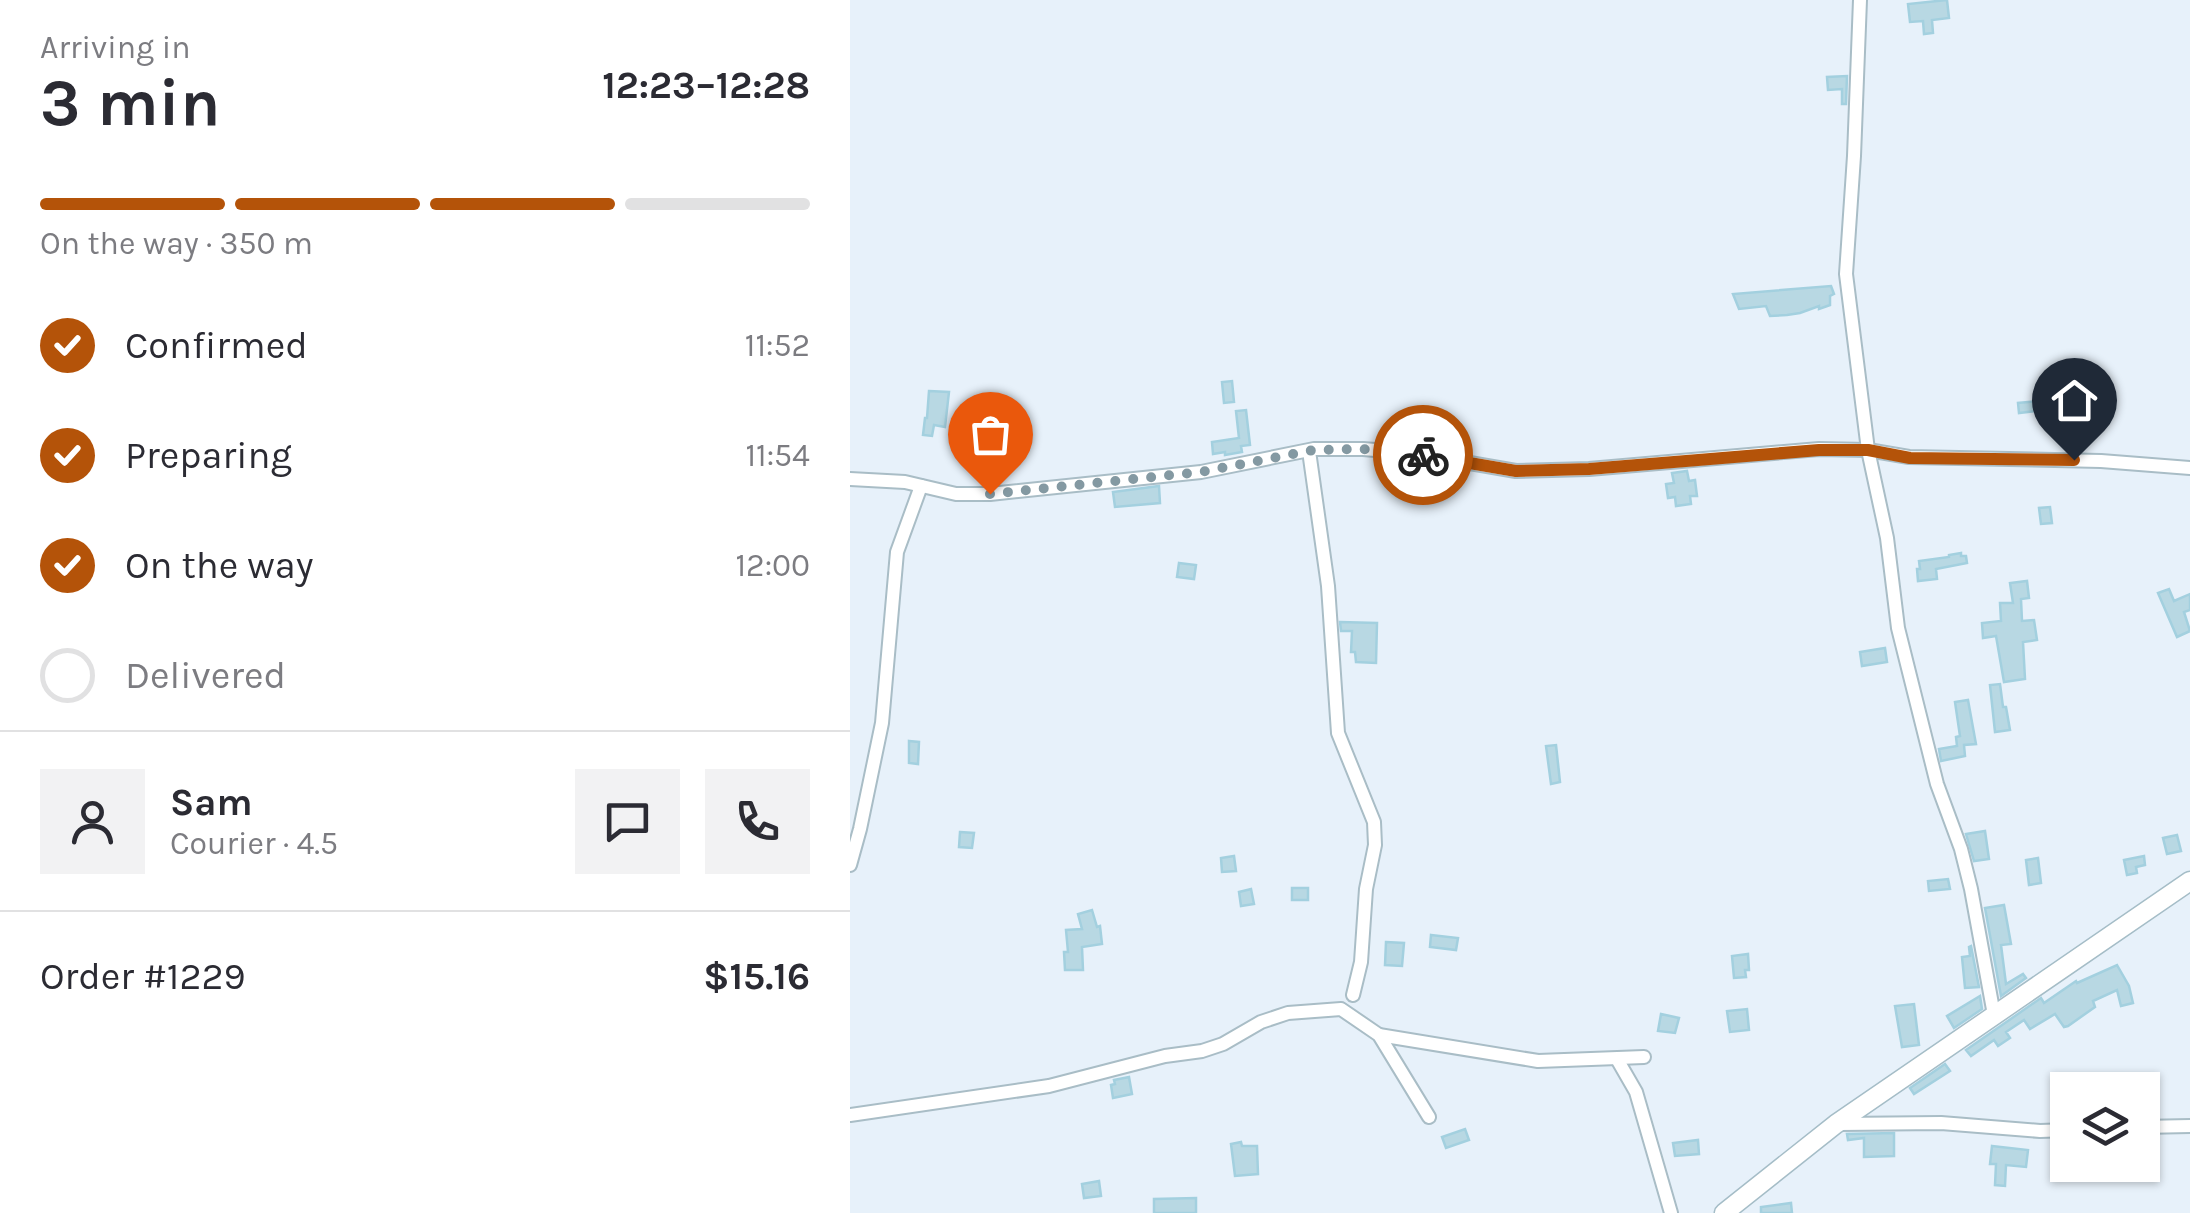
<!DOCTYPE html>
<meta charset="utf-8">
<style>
:root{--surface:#fff;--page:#f2f2f3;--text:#2b2b33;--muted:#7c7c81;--line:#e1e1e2;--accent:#b45309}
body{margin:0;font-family:Karla,sans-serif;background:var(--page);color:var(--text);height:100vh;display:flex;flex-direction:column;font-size:38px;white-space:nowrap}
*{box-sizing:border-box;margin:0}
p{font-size:32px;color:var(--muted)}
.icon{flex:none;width:55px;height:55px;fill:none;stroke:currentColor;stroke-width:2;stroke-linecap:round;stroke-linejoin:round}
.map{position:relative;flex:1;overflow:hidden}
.panel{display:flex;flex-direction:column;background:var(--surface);width:850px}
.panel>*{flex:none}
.controls{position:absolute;left:1200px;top:1072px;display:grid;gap:20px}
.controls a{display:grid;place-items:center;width:110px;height:110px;border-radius:0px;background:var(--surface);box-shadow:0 2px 8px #0004;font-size:50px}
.pin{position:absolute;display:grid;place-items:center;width:85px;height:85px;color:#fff;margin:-102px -42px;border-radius:50% 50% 50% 0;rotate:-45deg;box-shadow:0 0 10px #0007}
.pin .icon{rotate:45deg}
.courier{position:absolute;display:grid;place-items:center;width:100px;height:100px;margin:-50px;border:8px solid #b45309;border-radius:50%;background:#fff;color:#222;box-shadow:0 2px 12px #0007}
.summary em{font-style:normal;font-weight:700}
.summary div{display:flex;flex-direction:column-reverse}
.summary{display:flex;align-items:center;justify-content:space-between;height:170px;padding:0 40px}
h1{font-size:65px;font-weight:700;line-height:75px}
.bar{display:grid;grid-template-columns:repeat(4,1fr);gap:15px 10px;align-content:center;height:120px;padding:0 40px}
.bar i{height:12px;border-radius:8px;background:var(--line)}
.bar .active{background:var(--accent)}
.bar p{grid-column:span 4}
.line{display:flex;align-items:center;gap:25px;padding:0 40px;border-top:2px solid var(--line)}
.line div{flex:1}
.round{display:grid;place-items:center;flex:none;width:105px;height:105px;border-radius:0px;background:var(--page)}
ol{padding:0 40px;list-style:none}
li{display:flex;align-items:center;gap:30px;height:110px}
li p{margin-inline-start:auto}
li .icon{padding:10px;border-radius:50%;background:var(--accent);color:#fff;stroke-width:4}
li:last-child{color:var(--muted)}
li i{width:55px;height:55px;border:5px solid var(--line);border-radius:50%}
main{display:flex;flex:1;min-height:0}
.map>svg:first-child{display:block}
</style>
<main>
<section class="panel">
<div class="summary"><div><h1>3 min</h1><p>Arriving in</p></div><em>12:23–12:28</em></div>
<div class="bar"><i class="active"></i><i class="active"></i><i class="active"></i><i></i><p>On the way · 350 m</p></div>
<ol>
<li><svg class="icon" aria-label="check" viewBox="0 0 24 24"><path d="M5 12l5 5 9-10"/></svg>Confirmed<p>11:52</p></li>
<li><svg class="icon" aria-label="check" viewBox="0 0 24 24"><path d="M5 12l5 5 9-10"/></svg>Preparing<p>11:54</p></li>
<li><svg class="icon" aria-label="check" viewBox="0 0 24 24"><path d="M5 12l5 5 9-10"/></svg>On the way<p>12:00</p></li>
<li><i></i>Delivered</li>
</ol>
<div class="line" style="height:180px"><a class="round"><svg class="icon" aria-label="person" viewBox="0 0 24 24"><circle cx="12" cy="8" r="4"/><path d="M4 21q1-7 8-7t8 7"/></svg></a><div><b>Sam</b><p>Courier · 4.5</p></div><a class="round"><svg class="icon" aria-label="chat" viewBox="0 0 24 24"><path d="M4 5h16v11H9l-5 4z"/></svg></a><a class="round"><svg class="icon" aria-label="phone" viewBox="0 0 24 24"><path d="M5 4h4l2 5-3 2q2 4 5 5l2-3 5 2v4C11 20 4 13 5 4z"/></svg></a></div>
<div class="line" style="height:130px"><div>Order #1229</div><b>$15.16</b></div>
</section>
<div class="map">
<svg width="1340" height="1213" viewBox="0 0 1340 1213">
<rect width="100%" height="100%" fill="#e7f1fa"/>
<g fill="#b8d8e3" stroke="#a3d0df" stroke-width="2.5">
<path d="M1097,0L1099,18L1082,20L1083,33L1074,34L1073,21L1060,22L1058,4Z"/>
<path d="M997,76L996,104H992V89L978,90L977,77Z"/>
<path d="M981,286L984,294L980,296V305L969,309V306L950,313L937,315L920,316L916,306L889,309L883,294Z"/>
<path d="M382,381L384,402L374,403L372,382Z"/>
<path d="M79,391L99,392L95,427L84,425L82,436L73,435L75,418H77Z"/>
<path d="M1201,400L1202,409L1169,413L1168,403Z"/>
<path d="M396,410L400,445L391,446L392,452L375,455V452L363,454L362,442L389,438L386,411Z"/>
<path d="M837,471L839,481L845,480L847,496H840L841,504L826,506L825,497L818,498L816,484L824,483L822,473Z"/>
<path d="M309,486L310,503L265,507L263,492Z"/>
<path d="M1200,507L1202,523L1191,524L1189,508Z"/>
<path d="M1111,553V556H1116L1117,563L1086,569L1087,579L1068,581L1067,569H1070L1069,561L1099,557V555Z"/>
<path d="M329,563L346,565L344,579L327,577Z"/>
<path d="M1177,581L1179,598L1171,599L1172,621L1184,620L1187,640L1173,642L1175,679L1154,682L1146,636L1133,638L1132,623L1151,621L1150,603H1163L1160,583Z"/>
<path d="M1319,589L1324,601L1340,594V610L1334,612L1340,631L1327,637L1308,593Z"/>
<path d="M490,622L527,623L526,663L506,662L505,652H501L502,631H491Z"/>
<path d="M1035,648L1037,662L1012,666L1010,652Z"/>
<path d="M1150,684L1153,707H1156L1160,730L1145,732L1140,685Z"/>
<path d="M1118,700L1126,744L1114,745L1115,756L1091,761L1089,749L1107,746L1106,737L1110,736L1105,702Z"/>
<path d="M59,741L69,742L68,764L59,763Z"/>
<path d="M706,745L710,782L701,784L696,746Z"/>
<path d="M1135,831L1139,859L1124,861L1116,834Z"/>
<path d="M110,832L124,833L122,848L109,847Z"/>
<path d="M1327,835L1331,851L1317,854L1313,838Z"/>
<path d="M384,856L386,871L372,872L371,858Z"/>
<path d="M1294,856L1295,865L1286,867L1287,873L1277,875L1274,860Z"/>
<path d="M1188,858L1191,883L1179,885L1176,860Z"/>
<path d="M1098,879L1100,889L1079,891L1078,881Z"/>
<rect x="442" y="888" width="16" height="12"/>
<path d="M401,889L404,904L391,906L389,892Z"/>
<path d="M1154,905L1161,944L1151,945L1156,984L1173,974L1176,978L1151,996L1135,908Z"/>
<path d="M242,910L247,927L250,926L252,944L232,947L233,970H215L214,952H218L216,930L232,929L228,914Z"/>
<path d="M581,935L608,938L606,950L580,947Z"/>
<path d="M536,942L554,943L552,966L535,965Z"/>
<path d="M1121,946L1129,987L1115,988L1112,957L1120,956L1119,947Z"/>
<path d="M898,954L899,970H895L896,977L884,978L882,956Z"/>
<path d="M1267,965L1279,986L1283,1003L1271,1006L1267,990L1243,1001L1245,1007L1218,1026L1214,1027L1205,1014L1180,1029L1174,1020L1156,1032L1160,1038L1148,1046L1144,1040L1121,1056L1116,1050L1191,998L1194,1003L1226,981L1227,983Z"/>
<path d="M1130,996L1132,1009L1104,1028L1097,1016Z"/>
<path d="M1064,1004L1069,1045L1052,1047L1045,1006Z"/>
<path d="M897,1009L899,1030L880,1032L877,1011Z"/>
<path d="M811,1014L829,1018L825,1033L808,1031Z"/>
<path d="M1095,1064L1100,1071L1064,1094L1060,1088Z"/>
<path d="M279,1077L282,1094L263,1098L261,1085L265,1084L264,1080Z"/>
<path d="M615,1129L619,1140L596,1148L592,1137Z"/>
<path d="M1044,1133V1156L1014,1157V1138L998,1140L997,1134Z"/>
<path d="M848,1140L849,1154L825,1156L823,1143Z"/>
<path d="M391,1142L392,1146H407L408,1174L385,1176L381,1144Z"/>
<path d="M1142,1146L1178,1150L1176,1167L1156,1165L1155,1186L1145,1185L1146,1164H1140Z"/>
<path d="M249,1181L251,1196L234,1198L232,1184Z"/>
<path d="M346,1198V1213H304V1199Z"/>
<path d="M941,1203L942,1213H911V1207Z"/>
</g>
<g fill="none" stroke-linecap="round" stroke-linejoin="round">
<g stroke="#a9bdc6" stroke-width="16">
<g id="street">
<path d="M1010,0L1004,156L996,274L1018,450L1037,538L1048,628L1087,784L1111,849L1121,889L1144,1015"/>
<path d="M459,451L478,586L488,733L524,822L525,845L516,889L511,962L503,995"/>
<path d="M0,479L55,482L106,494H140L351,472L464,449H513L562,453L666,471L739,469L969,449L1018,450L1059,457L1251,461L1340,468"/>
<path d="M0,865L10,829L32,723L47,552L71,486"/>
<path d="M529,1035L688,1061L794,1057"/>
<path d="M767,1059L786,1092L821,1213"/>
<path d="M0,1115L199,1086L315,1056L352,1051L373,1044L411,1022L438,1013L491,1009L529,1035L579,1117"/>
<path d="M989,1124L1091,1123L1190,1131L1218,1130"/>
<path d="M1292,1127L1340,1126"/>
</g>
</g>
<g stroke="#a5bdc7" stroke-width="21">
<path id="secondary" d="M874,1213L986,1124L1340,881"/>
</g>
<use href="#street" stroke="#fff" stroke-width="12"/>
<use href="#secondary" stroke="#fff" stroke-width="18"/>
</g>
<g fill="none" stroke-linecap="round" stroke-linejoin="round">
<path stroke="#8499a2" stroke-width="10" stroke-dasharray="0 18" d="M140,494L351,472L464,450L513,449L573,455"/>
<path stroke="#b45309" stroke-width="12" d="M573,455L666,471L739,469L969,450H1018L1060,458L1224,460"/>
</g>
</svg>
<div class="controls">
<a><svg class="icon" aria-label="layers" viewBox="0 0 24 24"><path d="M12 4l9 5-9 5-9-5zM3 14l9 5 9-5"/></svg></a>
</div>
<div class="pin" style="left:140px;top:494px;background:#ea580c"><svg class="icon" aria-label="bag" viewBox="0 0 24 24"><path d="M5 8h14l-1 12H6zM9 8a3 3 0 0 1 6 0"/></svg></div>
<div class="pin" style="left:1224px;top:460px;background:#1f2937"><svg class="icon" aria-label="home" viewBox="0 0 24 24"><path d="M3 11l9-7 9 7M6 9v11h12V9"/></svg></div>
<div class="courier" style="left:573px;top:455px"><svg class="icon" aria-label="bike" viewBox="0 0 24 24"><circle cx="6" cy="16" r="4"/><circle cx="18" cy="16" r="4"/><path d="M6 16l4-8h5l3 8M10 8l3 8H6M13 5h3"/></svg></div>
</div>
</main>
